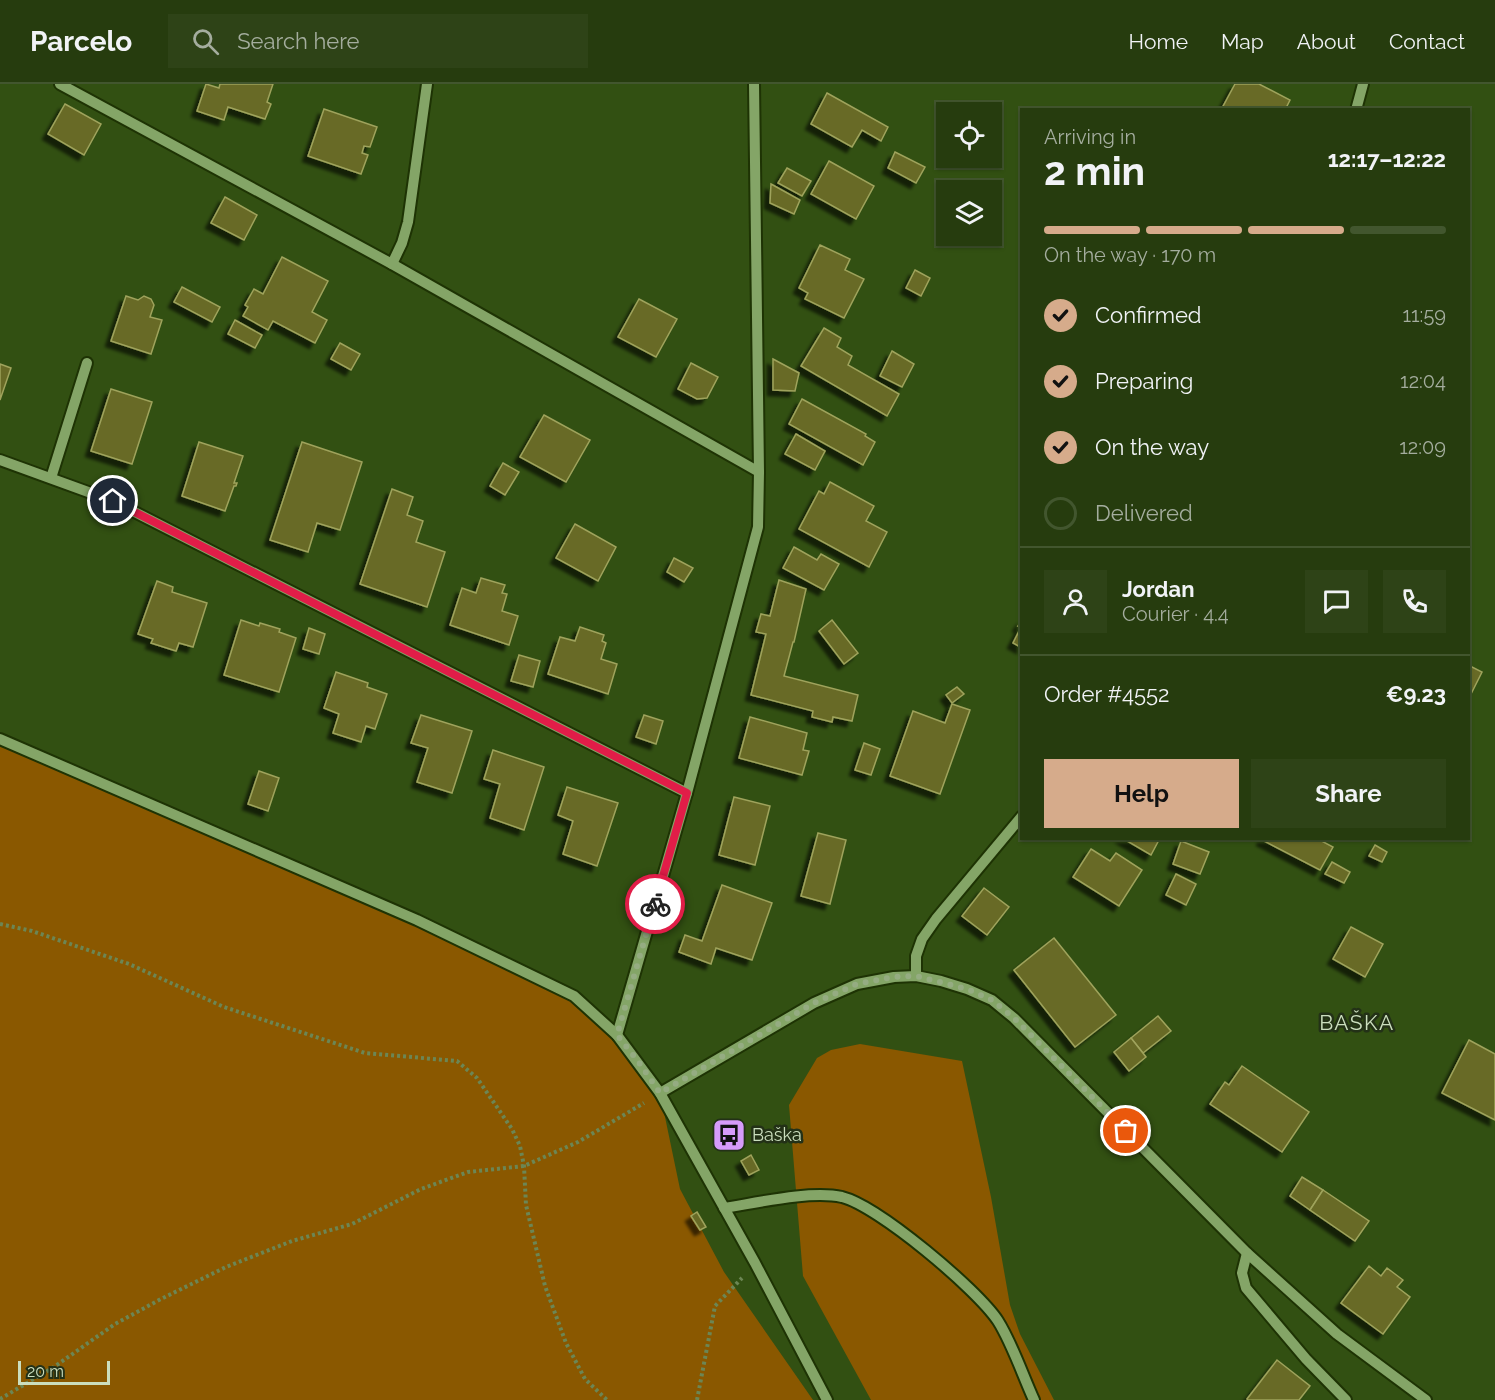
<!DOCTYPE html>
<meta charset="utf-8">
<style>
:root{--surface:#263c0e;--page:#2e4317;--text:#f1f3f6;--muted:#a4ad9e;--line:#42562e;--accent:#d6ab8b}
body{margin:0;font-family:Raleway,sans-serif;background:var(--page);color:var(--text);height:100vh;display:flex;flex-direction:column;font-size:22px;white-space:nowrap}
*{box-sizing:border-box;margin:0}
p{font-size:20px;color:var(--muted)}
.icon{flex:none;width:33px;height:33px;fill:none;stroke:currentColor;stroke-width:2;stroke-linecap:round;stroke-linejoin:round}
.map{position:relative;flex:1;overflow:hidden}
.drawer{position:absolute;left:1020px;top:24px;width:450px;height:732px;display:flex;flex-direction:column;background:var(--surface);border-radius:0px;box-shadow:0 2px 4px #0004,0 0 0 2px var(--line)}
.drawer>*{flex:none}
.buttons{position:absolute;left:936px;top:18px;display:grid;gap:12px}
.buttons a{display:grid;place-items:center;width:66px;height:66px;border-radius:0px;background:var(--surface);box-shadow:0 2px 4px #0004,0 0 0 2px var(--line);font-size:30px}
.scale{position:absolute;left:18px;bottom:15px;width:92px;box-sizing:border-box;padding-left:6px;border:3px solid #cbdebe;border-top:0;font-size:16px;line-height:21px;white-space:nowrap;color:#cbdebe;-webkit-text-stroke:4px #233117;paint-order:stroke}
.pin{position:absolute;display:grid;place-items:center;width:51px;height:51px;color:#fff;margin:-26px;border:3px solid #fff;border-radius:50%;box-shadow:0 2px 6px #0007}
.courier{position:absolute;display:grid;place-items:center;width:60px;height:60px;margin:-30px;border:4px solid #e11d48;border-radius:50%;background:#fff;color:#222;box-shadow:0 2px 8px #0007}
.head em{font-style:normal;font-weight:700}
.head div{display:flex;flex-direction:column-reverse}
.head{display:flex;align-items:center;justify-content:space-between;height:102px;padding:0 24px}
h1{font-size:39px;font-weight:700;line-height:45px}
.bar{display:grid;grid-template-columns:repeat(4,1fr);gap:9px 6px;align-content:center;height:72px;padding:0 24px}
.bar i{height:8px;border-radius:4px;background:var(--line)}
.bar .on{background:var(--accent)}
.bar p{grid-column:span 4}
.line{display:flex;align-items:center;gap:15px;padding:0 24px;border-top:2px solid var(--line)}
.line div{flex:1}
.round{display:grid;place-items:center;flex:none;width:63px;height:63px;border-radius:0px;background:var(--page)}
ol{padding:0 24px;list-style:none}
li{display:flex;align-items:center;gap:18px;height:66px}
li p{margin-inline-start:auto}
li .icon{padding:6px;border-radius:50%;background:var(--accent);color:#111;stroke-width:4}
li:last-child{color:var(--muted)}
li i{width:33px;height:33px;border:3px solid var(--line);border-radius:50%}
.primary-button{display:flex;gap:12px;margin-top:auto;padding:12px 24px}
.primary-button a{flex:1;height:69px;border-radius:0px;background:var(--accent);color:#111;font-size:24px;font-weight:700;line-height:69px;text-align:center}
.primary-button a+a{background:var(--page);color:var(--text)}
header{display:flex;align-items:center;gap:36px;box-sizing:border-box;height:84px;padding:0 30px;background:var(--surface);border-bottom:2px solid var(--line)}
header strong{font-size:28px}
nav{display:flex;gap:33px;margin-inline-start:auto;font-size:21px}
.search{width:420px;height:54px;background:var(--page);display:flex;align-items:center;gap:15px;box-sizing:border-box;padding:0 21px;border-radius:0px;color:var(--muted);font-size:22px}
.map>svg:first-child{display:block}
</style>
<header>
<strong>Parcelo</strong>
<div class="search"><svg class="icon" aria-label="search" viewBox="0 0 24 24"><circle cx="10" cy="10" r="6"/><path d="M15 15l6 6"/></svg>Search here</div>
<nav><a>Home</a><a>Map</a><a>About</a><a>Contact</a></nav>
</header>
<div class="map">
<svg width="1495" height="1316" viewBox="0 0 1495 1316">
<defs>
<filter id="shadow"><feDropShadow dx="-5.5" dy="5.5" stdDeviation="1.5" flood-color="#0009"/></filter>
</defs>
<rect width="100%" height="100%" fill="#325012"/>
<g fill="#8a5800">
<path d="M0,655L574,912L617,951L660,1009L680,1105L724,1188L813,1316H0Z"/>
<path d="M860,960L962,977L991,1113L1010,1221L1020,1250L1054,1316H871L803,1192L789,1021L817,974L831,966Z"/>
</g>
<g fill="#676a26" stroke="#9fa35c" stroke-width="1.5" filter="url(#shadow)">
<path d="M206,0L219,4L220,0H273L267,18L271,20L265,35L228,23L224,36L197,27Z"/>
<path d="M1235,0H1259L1290,16L1285,26H1221Z"/>
<path d="M827,9L888,43L881,57L862,46L852,63L811,40Z"/>
<path d="M65,20L101,40L84,71L48,50Z"/>
<path d="M324,25L377,43L370,63L364,62L362,69L368,71L361,90L308,72Z"/>
<path d="M895,68L925,83L916,99L888,84Z"/>
<path d="M829,77L874,102L856,135L811,110Z"/>
<path d="M787,84L811,97L802,112L778,99Z"/>
<path d="M771,100L800,116L794,130L770,119Z"/>
<path d="M225,113L257,131L244,156L211,139Z"/>
<path d="M820,161L850,175L845,186L864,195L844,234L805,215L808,209L799,204Z"/>
<path d="M282,173L328,197L312,228L327,236L315,259L273,237L268,246L243,232L248,223L245,221L254,205L263,210Z"/>
<path d="M915,186L930,194L921,212L906,204Z"/>
<path d="M182,203L220,223L212,238L174,218Z"/>
<path d="M126,212L138,216L144,212L151,215L154,221L150,233L162,236L151,270L111,257Z"/>
<path d="M639,215L677,235L656,273L618,253Z"/>
<path d="M235,236L262,251L255,264L228,250Z"/>
<path d="M824,244L841,254L837,263L852,272L848,281L899,310L887,332L801,282Z"/>
<path d="M340,259L360,270L351,286L331,275Z"/>
<path d="M892,267L914,280L902,303L880,292Z"/>
<path d="M773,275L799,289L795,307L773,306Z"/>
<path d="M691,279L718,293L707,314L697,315L678,305Z"/>
<path d="M0,280L11,284L0,316Z"/>
<path d="M111,305L152,318L132,380L91,367Z"/>
<path d="M802,315L866,350L865,352L875,358L863,381L789,340Z"/>
<path d="M544,331L590,356L566,398L520,373Z"/>
<path d="M796,350L825,367L815,386L785,370Z"/>
<path d="M199,358L243,372L234,399H237L236,402H234L225,427L182,412Z"/>
<path d="M302,358L362,378L340,446L317,439L308,468L270,456Z"/>
<path d="M503,379L519,388L505,411L490,402Z"/>
<path d="M830,398L874,422L866,437L887,448L869,483L799,445L819,407L824,410Z"/>
<path d="M392,405L413,413L407,431L423,437L416,458L445,468L427,523L360,500Z"/>
<path d="M575,440L616,463L598,497L556,474Z"/>
<path d="M794,463L817,476L821,470L839,480L824,506L783,484Z"/>
<path d="M674,474L693,484L684,498L667,488Z"/>
<path d="M481,494L505,501L502,509L507,510L502,527L518,532L509,561L450,541L462,504L476,509Z"/>
<path d="M779,496L806,505L794,558H793L784,592L858,611L852,637L833,633L832,638L812,633L813,627L751,611L766,550L756,548L761,530L770,532Z"/>
<path d="M157,497L173,503L172,508L207,519L193,563L179,559L176,567L151,559L153,555L138,550Z"/>
<path d="M241,536L259,542L260,539L280,545L279,548L296,554L279,608L224,591Z"/>
<path d="M832,536L858,569L844,580L819,547Z"/>
<path d="M1022,536V564L1013,559L1021,543L1018,542Z"/>
<path d="M580,543L604,551L602,557L606,559L601,575L617,580L608,610L548,590L560,553L575,557Z"/>
<path d="M309,544L325,550L319,570L303,565Z"/>
<path d="M519,571L540,577L533,603L511,597Z"/>
<path d="M1468,581L1482,588L1468,616Z"/>
<path d="M336,588L368,599L367,603L387,610L375,645L366,642L361,658L333,649L339,630L324,624Z"/>
<path d="M957,603L964,610L952,619L946,611Z"/>
<path d="M952,620L970,626L940,710L890,692L913,627L945,639Z"/>
<path d="M421,631L472,647L452,709L417,698L428,664L411,659Z"/>
<path d="M644,631L663,637L656,660L636,653Z"/>
<path d="M750,633L807,649L803,666L809,667L802,691L739,674Z"/>
<path d="M864,659L880,665L871,691L855,686Z"/>
<path d="M493,666L544,683L524,746L490,734L500,700L484,695Z"/>
<path d="M259,687L279,694L268,727L248,720Z"/>
<path d="M567,703L618,719L597,782L563,770L573,737L558,731Z"/>
<path d="M734,713L770,722L755,781L719,771Z"/>
<path d="M818,749L846,756L830,820L801,812Z"/>
<path d="M1122,754H1160L1151,771Z"/>
<path d="M1263,754H1316L1333,763L1320,786L1262,756Z"/>
<path d="M1181,757L1209,768L1200,790L1173,780Z"/>
<path d="M1375,761L1387,768L1382,778L1369,772Z"/>
<path d="M1091,765L1110,777L1116,769L1142,786L1119,822L1073,793Z"/>
<path d="M1332,778L1350,788L1344,799L1325,790Z"/>
<path d="M1176,790L1196,800L1186,821L1166,811Z"/>
<path d="M722,801L772,819L752,876L716,864L711,880L679,868L685,851L702,857Z"/>
<path d="M984,804L1009,823L987,851L962,832Z"/>
<path d="M1351,843L1383,860L1365,893L1333,875Z"/>
<path d="M1054,854L1116,931L1075,963L1014,886Z"/>
<path d="M1158,932L1171,947L1143,969L1131,954Z"/>
<path d="M1131,954L1146,973L1129,987L1114,968Z"/>
<path d="M1469,956L1495,970V1036L1442,1009Z"/>
<path d="M1242,982L1309,1028L1282,1068L1210,1020L1225,998L1229,1001Z"/>
<path d="M751,1071L759,1086L749,1091L741,1077Z"/>
<path d="M1302,1093L1323,1106L1310,1126L1290,1112Z"/>
<path d="M1323,1106L1369,1137L1355,1157L1310,1126Z"/>
<path d="M697,1128L706,1143L700,1146L691,1132Z"/>
<path d="M1369,1182L1381,1192L1387,1184L1403,1196L1397,1203L1410,1213L1383,1250L1341,1219Z"/>
<path d="M1277,1276L1310,1302L1299,1316H1248L1247,1315Z"/>
</g>
<g fill="none" stroke-linecap="round" stroke-linejoin="round">
<g stroke="#1e3304" stroke-width="14">
<g id="minor">
<path d="M60,0L392,180L759,388"/>
<path d="M1356,26L1363,0"/>
<path d="M392,180L402,159L408,138L427,0"/>
<path d="M0,376L113,417L687,709"/>
<path d="M51,394L87,279"/>
<path d="M0,655L417,836L574,912L617,951L660,1009L755,1179L827,1316"/>
<path d="M916,892V872L922,855L936,835L1022,732"/>
<path d="M617,951L687,709L758,443L759,388L754,0"/>
<path d="M660,1009L814,919L857,900L894,893L916,892L941,897L967,905L992,916L1014,934L1247,1169L1337,1250L1426,1316"/>
<path d="M724,1124C756,1119 811,1106 842,1113C878,1122 977,1205 998,1237C1012,1259 1023,1292 1034,1316"/>
<path d="M1247,1169L1242,1189L1246,1204L1306,1275L1346,1316"/>
</g>
</g>
<g stroke="#6c8654" stroke-width="4" stroke-dasharray="3 3" stroke-linecap="butt">
<path d="M0,840L32,847L129,880L224,923L365,969L457,977L477,994L512,1045L520,1062L524,1082L526,1121L545,1202L566,1259L585,1295L607,1316"/>
<path d="M0,1315L54,1283L115,1240L161,1215L226,1183L292,1157L352,1140L421,1105L468,1088L524,1082L578,1058L644,1019"/>
<path d="M697,1316L715,1222L742,1194"/>
</g>
<use href="#minor" stroke="#84a567" stroke-width="10"/>
</g>
<g fill="none" stroke-linecap="round" stroke-linejoin="round">
<path stroke="#95ac82" stroke-width="6" stroke-dasharray="0 10.8" d="M655,820L617,951L638,977L660,1009L814,919L857,900L894,893L916,892L967,905L992,916L1014,934L1126,1047"/>
<path stroke="#e11d48" stroke-width="8" d="M113,417L687,709L655,820"/>
</g>
<defs>
<g id="bus-square" transform="scale(1.725)"><rect x="-9" y="-9" width="18" height="18" rx="4" fill="#d69bfa" stroke="#233117"/><path d="M-5-6H5V4H4V6H2V4H-2V6H-4V4H-5ZM-3.5-4V0h7V-4ZM-3.5 1.2v1.5H-2V1.2ZM2 1.2v1.5H3.5V1.2Z" fill="#111"/></g>
</defs>
<g fill-rule="evenodd">
<use href="#bus-square" x="729" y="1051"/>
</g>
<g text-anchor="middle" stroke-width="5" stroke-linejoin="round" paint-order="stroke">
<g font-size="18" fill="#cbdebe" stroke="#233117" text-anchor="start">
<text x="752" y="1057">Baška</text>
</g>
<g font-size="21" letter-spacing="1.5" fill="#cbdebe" stroke="#233117">
<text x="1357" y="946">BAŠKA</text>
</g>
</g>
</svg>
<div class="buttons">
<a><svg class="icon" aria-label="locate" viewBox="0 0 24 24"><circle cx="12" cy="12" r="6"/><path d="M12 2v4M12 18v4M2 12h4M18 12h4"/></svg></a>
<a><svg class="icon" aria-label="layers" viewBox="0 0 24 24"><path d="M12 4l9 5-9 5-9-5zM3 14l9 5 9-5"/></svg></a>
</div>
<div class="scale">20 m</div>
<div class="pin" style="left:1126px;top:1047px;background:#ea580c"><svg class="icon" aria-label="bag" viewBox="0 0 24 24"><path d="M5 8h14l-1 12H6zM9 8a3 3 0 0 1 6 0"/></svg></div>
<div class="pin" style="left:113px;top:417px;background:#1f2937"><svg class="icon" aria-label="home" viewBox="0 0 24 24"><path d="M3 11l9-7 9 7M6 9v11h12V9"/></svg></div>
<div class="courier" style="left:655px;top:820px"><svg class="icon" aria-label="bike" viewBox="0 0 24 24"><circle cx="6" cy="16" r="4"/><circle cx="18" cy="16" r="4"/><path d="M6 16l4-8h5l3 8M10 8l3 8H6M13 5h3"/></svg></div>
<section class="drawer">
<div class="head"><div><h1>2 min</h1><p>Arriving in</p></div><em>12:17–12:22</em></div>
<div class="bar"><i class="on"></i><i class="on"></i><i class="on"></i><i></i><p>On the way · 170 m</p></div>
<ol>
<li><svg class="icon" aria-label="check" viewBox="0 0 24 24"><path d="M5 12l5 5 9-10"/></svg>Confirmed<p>11:59</p></li>
<li><svg class="icon" aria-label="check" viewBox="0 0 24 24"><path d="M5 12l5 5 9-10"/></svg>Preparing<p>12:04</p></li>
<li><svg class="icon" aria-label="check" viewBox="0 0 24 24"><path d="M5 12l5 5 9-10"/></svg>On the way<p>12:09</p></li>
<li><i></i>Delivered</li>
</ol>
<div class="line" style="height:108px"><a class="round"><svg class="icon" aria-label="person" viewBox="0 0 24 24"><circle cx="12" cy="8" r="4"/><path d="M4 21q1-7 8-7t8 7"/></svg></a><div><b>Jordan</b><p>Courier · 4.4</p></div><a class="round"><svg class="icon" aria-label="chat" viewBox="0 0 24 24"><path d="M4 5h16v11H9l-5 4z"/></svg></a><a class="round"><svg class="icon" aria-label="phone" viewBox="0 0 24 24"><path d="M5 4h4l2 5-3 2q2 4 5 5l2-3 5 2v4C11 20 4 13 5 4z"/></svg></a></div>
<div class="line" style="height:78px"><div>Order #4552</div><b>€9.23</b></div>
<div class="primary-button"><a>Help</a><a>Share</a></div>
</section>
</div>
